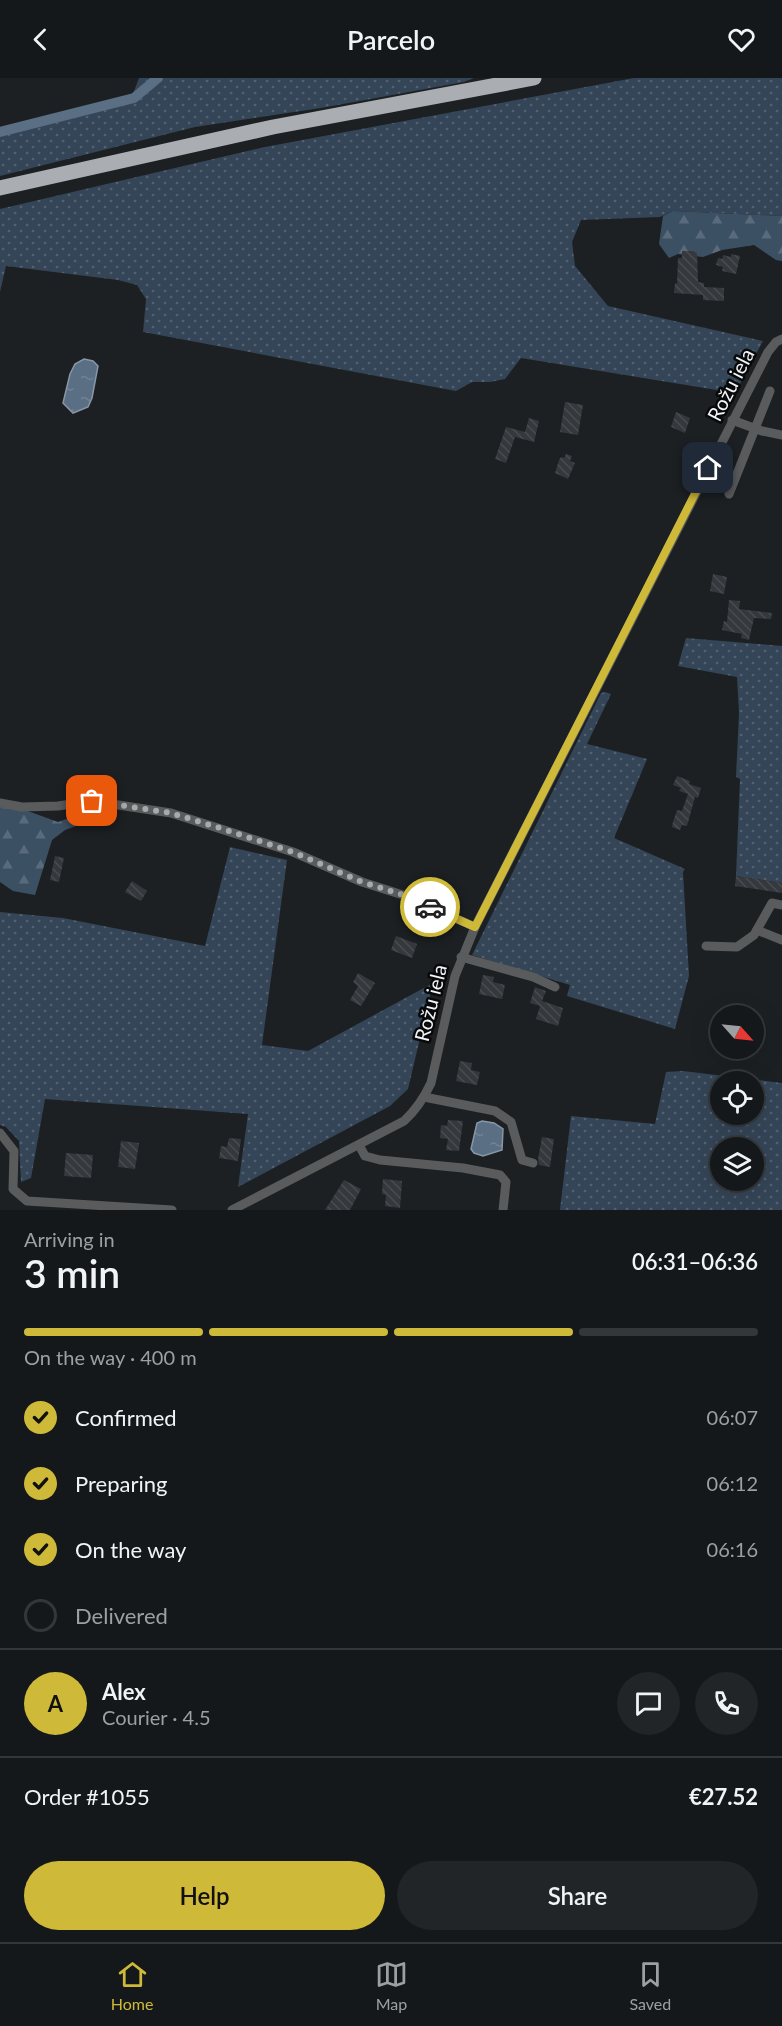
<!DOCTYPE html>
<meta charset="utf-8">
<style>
:root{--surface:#15181a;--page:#222527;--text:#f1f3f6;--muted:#9da0a2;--line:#343739;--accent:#ceb938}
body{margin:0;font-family:Lato,sans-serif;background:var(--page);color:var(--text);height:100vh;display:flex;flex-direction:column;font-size:22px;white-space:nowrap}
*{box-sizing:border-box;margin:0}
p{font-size:20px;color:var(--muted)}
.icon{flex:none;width:33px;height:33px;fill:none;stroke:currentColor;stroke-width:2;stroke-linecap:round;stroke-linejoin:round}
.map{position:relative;height:1132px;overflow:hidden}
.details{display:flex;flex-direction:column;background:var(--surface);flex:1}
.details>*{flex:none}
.needle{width:39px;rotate:117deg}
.tools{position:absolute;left:710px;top:927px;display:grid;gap:12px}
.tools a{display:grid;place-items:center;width:54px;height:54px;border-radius:50%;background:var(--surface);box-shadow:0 6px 24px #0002,0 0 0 2px var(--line);font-size:30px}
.pin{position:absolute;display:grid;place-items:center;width:51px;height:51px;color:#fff;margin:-26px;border-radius:12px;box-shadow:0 3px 9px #0006}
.courier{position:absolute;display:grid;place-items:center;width:60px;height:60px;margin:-30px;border:4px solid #ceb938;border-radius:50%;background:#fff;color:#222;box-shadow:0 2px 8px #0007}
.head em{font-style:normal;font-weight:600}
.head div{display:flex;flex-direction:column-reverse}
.head{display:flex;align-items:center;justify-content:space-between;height:102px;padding:0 24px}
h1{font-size:39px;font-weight:600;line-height:45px}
.bar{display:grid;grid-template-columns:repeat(4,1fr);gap:9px 6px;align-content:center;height:72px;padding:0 24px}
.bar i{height:8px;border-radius:4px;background:var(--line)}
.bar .on{background:var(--accent)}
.bar p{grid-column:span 4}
.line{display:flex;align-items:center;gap:15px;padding:0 24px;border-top:2px solid var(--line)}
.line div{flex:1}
.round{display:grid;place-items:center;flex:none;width:63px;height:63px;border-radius:32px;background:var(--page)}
ol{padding:0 24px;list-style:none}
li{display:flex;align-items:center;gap:18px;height:66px}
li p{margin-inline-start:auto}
li .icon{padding:6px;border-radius:50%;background:var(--accent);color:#111;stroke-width:4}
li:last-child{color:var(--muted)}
li i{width:33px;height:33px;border:3px solid var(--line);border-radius:50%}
.action{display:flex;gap:12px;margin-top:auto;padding:12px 24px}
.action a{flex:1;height:69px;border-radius:36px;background:var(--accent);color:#111;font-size:24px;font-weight:600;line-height:69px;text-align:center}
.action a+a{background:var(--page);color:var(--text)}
header{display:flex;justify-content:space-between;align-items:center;height:78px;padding:0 24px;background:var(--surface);font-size:27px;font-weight:600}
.dock{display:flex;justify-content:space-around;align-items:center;height:84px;border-top:2px solid var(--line);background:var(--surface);font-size:16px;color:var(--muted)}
.dock a{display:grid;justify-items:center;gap:3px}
.dock .on{color:var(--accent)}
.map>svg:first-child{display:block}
</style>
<header><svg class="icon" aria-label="back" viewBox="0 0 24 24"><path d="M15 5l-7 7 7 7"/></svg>Parcelo<svg class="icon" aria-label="heart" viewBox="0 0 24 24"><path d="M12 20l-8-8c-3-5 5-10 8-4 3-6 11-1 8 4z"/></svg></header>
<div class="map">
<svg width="782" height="1132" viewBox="0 0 782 1132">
<defs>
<pattern id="grass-dots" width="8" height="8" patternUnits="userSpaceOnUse" patternTransform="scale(1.5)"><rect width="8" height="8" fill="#344557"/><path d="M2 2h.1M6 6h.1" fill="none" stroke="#526070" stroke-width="1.8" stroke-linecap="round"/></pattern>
<pattern id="forest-firs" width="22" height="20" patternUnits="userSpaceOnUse" patternTransform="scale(1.5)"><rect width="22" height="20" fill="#3c5064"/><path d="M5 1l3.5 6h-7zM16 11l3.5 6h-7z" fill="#596a7b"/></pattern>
<pattern id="water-ripples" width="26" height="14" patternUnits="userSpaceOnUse" patternTransform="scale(1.5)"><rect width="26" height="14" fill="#5a6e84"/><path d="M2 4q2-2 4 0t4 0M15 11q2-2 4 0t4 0" fill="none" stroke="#728396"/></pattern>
<pattern id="building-back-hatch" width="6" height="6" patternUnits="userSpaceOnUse" patternTransform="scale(1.5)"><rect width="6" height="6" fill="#35383c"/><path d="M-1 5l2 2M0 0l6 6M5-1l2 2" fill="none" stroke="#494c4f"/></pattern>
</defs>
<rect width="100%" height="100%" fill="#1c2023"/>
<g fill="url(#grass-dots)" fill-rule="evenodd">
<path d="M139,0H474L464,4L321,30L195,49L0,98V50L133,16Z"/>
<path d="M634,0H782V138L673,133L660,139L581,142L572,164L575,188L608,228L763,263L735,315L521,280L505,301L490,304H472L456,313L143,254L146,221L137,207L118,202L6,188L0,214V131L265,69Z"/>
<path d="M686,560L782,568V805L736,798L740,701L736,699L739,635L737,599L678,588Z"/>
<path d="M605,614L611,616L587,666L647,681L614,760L685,791L683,794L689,898L675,951L567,918L570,907L472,877L601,615Z"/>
<path d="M230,769L287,782L262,967L308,973L433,905L408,1011L390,1028L238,1109L248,1036L45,1021L31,1100L21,1104L19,1063L6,1049L0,1047V834L63,840L205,868Z"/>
<path d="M683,993L782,1005V1132H560L571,1038L655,1046L666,994ZM720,1004H753V1036H720ZM720,1070H753V1102H720Z"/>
</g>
<g fill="url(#forest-firs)">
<path d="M673,133L782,138V183L776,182L754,167L722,172L703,179L678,176L669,180L659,166L663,138Z"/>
<path d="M0,723L58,744L83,735L87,744L65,752L52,762L35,817L13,813L0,804Z"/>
</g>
<g fill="url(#water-ripples)" stroke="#8896a6" stroke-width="1.5">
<path d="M84,281L93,283L98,288L92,320L88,329L73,335L63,325L70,296L75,286Z"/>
<path d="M482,1043L494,1045L503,1051L502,1072L483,1078L474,1075L471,1071L477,1045Z"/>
</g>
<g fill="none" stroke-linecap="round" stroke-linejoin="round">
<path stroke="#5a6e84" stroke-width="10" d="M0,54L134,20L158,0"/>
</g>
<g fill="url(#building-back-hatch)">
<path d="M682,173H697L698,204L704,205V209L724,210V223L703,222V217L674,215L675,205L677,206L678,180H682Z"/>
<path d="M731,176L740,178L736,196L722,193L723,189L716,187L718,180L722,181L723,177L731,179Z"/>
<path d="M565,324L583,327L578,357L560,354Z"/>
<path d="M676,334L690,340L685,355L671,349Z"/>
<path d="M529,340L539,343L534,364L515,359L506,385L495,381L506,349L525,354Z"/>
<path d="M566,376L572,378L570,383L575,385L568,401L555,395L559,382L561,379L564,380Z"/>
<path d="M713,496L727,499L724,516L710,513Z"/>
<path d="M729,522L740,523L739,531L772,535L771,541L754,540L749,562L741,560L742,556L722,552L724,543L727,544Z"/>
<path d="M677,698L690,703L689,706L701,710L698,720L695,719L687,748L682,747L680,752L672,749L673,744L677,732L682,733L688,716L679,713L681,710L673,707Z"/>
<path d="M55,778L64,780L59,804L50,802Z"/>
<path d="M736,798L782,805V815L735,808Z"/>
<path d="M132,803L147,813L141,823L125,814Z"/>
<path d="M396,858L417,866L412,880L391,872Z"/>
<path d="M358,895L375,905L361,928L350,922L358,908L353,904Z"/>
<path d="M483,897L494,899L493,904L505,907L502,921L479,916Z"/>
<path d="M535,909L546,913L542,923L563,930L558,948L536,941L540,928L530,925Z"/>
<path d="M460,983L472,985L471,992L480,994L477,1007L456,1003Z"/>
<path d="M448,1042L463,1043L459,1073L446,1072L448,1061L440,1060L441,1047L447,1048Z"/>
<path d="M542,1059L554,1061L550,1089L539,1087L538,1081Z"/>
<path d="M229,1060L241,1061L238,1083L219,1080L221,1068L227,1069Z"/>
<path d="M121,1063L139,1065L135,1091L118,1089Z"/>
<path d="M66,1075L93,1077L91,1100L64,1098Z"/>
<path d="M383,1101L402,1103L400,1130L385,1128L386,1117L382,1116Z"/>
<path d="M344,1102L361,1111L350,1132H325Z"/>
</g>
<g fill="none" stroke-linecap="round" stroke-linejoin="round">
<g stroke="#595b5c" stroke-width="9">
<path d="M732,342L762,353L782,357"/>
<path d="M729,416L770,313"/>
<path d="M0,725L22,729L58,728L92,723L171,735L293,774L362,804L406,818L475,849"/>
<path d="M757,852L782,862"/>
<path d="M706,868L737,869L754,857L772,825L782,827"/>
<path d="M461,879L533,899L555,909"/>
<path d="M424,1019L495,1033L511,1044L522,1082L533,1085"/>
<path d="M0,1055L14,1073L13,1111L27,1123L172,1132"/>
<path d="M359,1067L365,1078L380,1082L463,1090L500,1097L506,1104L503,1132"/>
<path d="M232,1132L404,1043C416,1032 424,1020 431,1005L455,898L475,849L768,274L776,264L782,261"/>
</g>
<path stroke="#aaaeb2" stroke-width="15" d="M0,110L273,49L534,0"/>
</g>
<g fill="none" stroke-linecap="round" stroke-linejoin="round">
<path stroke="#a7aaad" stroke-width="6" stroke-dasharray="0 10.8" d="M92,723L171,735L220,750L293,774L362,804L406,818L430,829"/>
<path stroke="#ceb938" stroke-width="8" d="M430,829L475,849L708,390"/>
</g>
<g text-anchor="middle" stroke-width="5" stroke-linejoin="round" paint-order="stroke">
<g font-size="20" fill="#f2f4f7" stroke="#08090b">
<text transform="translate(731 307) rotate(-63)" y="7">Rožu iela</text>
<text transform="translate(431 925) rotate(-76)" y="7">Rožu iela</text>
</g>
</g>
</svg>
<div class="tools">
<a><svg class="needle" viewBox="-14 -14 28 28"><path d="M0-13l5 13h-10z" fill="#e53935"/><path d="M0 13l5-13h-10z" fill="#9da0a2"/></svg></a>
<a><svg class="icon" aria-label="locate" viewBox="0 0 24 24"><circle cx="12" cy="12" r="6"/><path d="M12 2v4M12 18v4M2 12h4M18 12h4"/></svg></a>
<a><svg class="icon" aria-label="layers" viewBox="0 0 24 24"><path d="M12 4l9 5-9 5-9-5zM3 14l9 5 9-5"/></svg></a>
</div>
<div class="pin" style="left:92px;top:723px;background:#ea580c"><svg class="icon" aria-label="bag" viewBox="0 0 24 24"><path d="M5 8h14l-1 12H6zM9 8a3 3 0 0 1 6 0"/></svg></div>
<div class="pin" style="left:708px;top:390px;background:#1f2937"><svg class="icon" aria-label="home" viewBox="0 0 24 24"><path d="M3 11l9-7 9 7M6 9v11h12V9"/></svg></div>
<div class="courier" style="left:430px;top:829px"><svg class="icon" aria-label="car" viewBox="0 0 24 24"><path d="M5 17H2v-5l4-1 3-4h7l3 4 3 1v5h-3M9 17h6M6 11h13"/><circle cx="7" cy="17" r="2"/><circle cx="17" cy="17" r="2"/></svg></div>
</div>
<section class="details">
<div class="head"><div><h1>3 min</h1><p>Arriving in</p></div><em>06:31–06:36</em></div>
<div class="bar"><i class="on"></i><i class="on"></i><i class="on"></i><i></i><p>On the way · 400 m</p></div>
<ol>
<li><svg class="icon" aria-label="check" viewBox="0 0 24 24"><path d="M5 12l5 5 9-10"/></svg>Confirmed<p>06:07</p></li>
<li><svg class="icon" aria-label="check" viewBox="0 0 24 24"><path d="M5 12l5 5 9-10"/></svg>Preparing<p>06:12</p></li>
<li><svg class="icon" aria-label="check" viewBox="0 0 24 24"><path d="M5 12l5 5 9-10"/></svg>On the way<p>06:16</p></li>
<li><i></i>Delivered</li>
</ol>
<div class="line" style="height:108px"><b class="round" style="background:var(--accent);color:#111">A</b><div><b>Alex</b><p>Courier · 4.5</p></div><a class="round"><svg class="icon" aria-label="chat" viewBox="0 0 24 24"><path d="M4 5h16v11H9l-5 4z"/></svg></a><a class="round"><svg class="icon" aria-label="phone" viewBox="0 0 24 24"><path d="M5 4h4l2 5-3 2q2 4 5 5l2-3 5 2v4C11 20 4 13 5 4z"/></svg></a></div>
<div class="line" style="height:78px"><div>Order #1055</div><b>€27.52</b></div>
<div class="action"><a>Help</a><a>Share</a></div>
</section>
<nav class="dock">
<a class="on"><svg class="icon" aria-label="home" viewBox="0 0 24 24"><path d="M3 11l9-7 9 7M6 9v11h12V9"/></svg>Home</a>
<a><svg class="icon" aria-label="map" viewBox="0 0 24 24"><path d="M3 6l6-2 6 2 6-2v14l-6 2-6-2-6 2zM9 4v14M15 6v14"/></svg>Map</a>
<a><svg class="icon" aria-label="saved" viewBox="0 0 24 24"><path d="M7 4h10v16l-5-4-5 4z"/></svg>Saved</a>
</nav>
